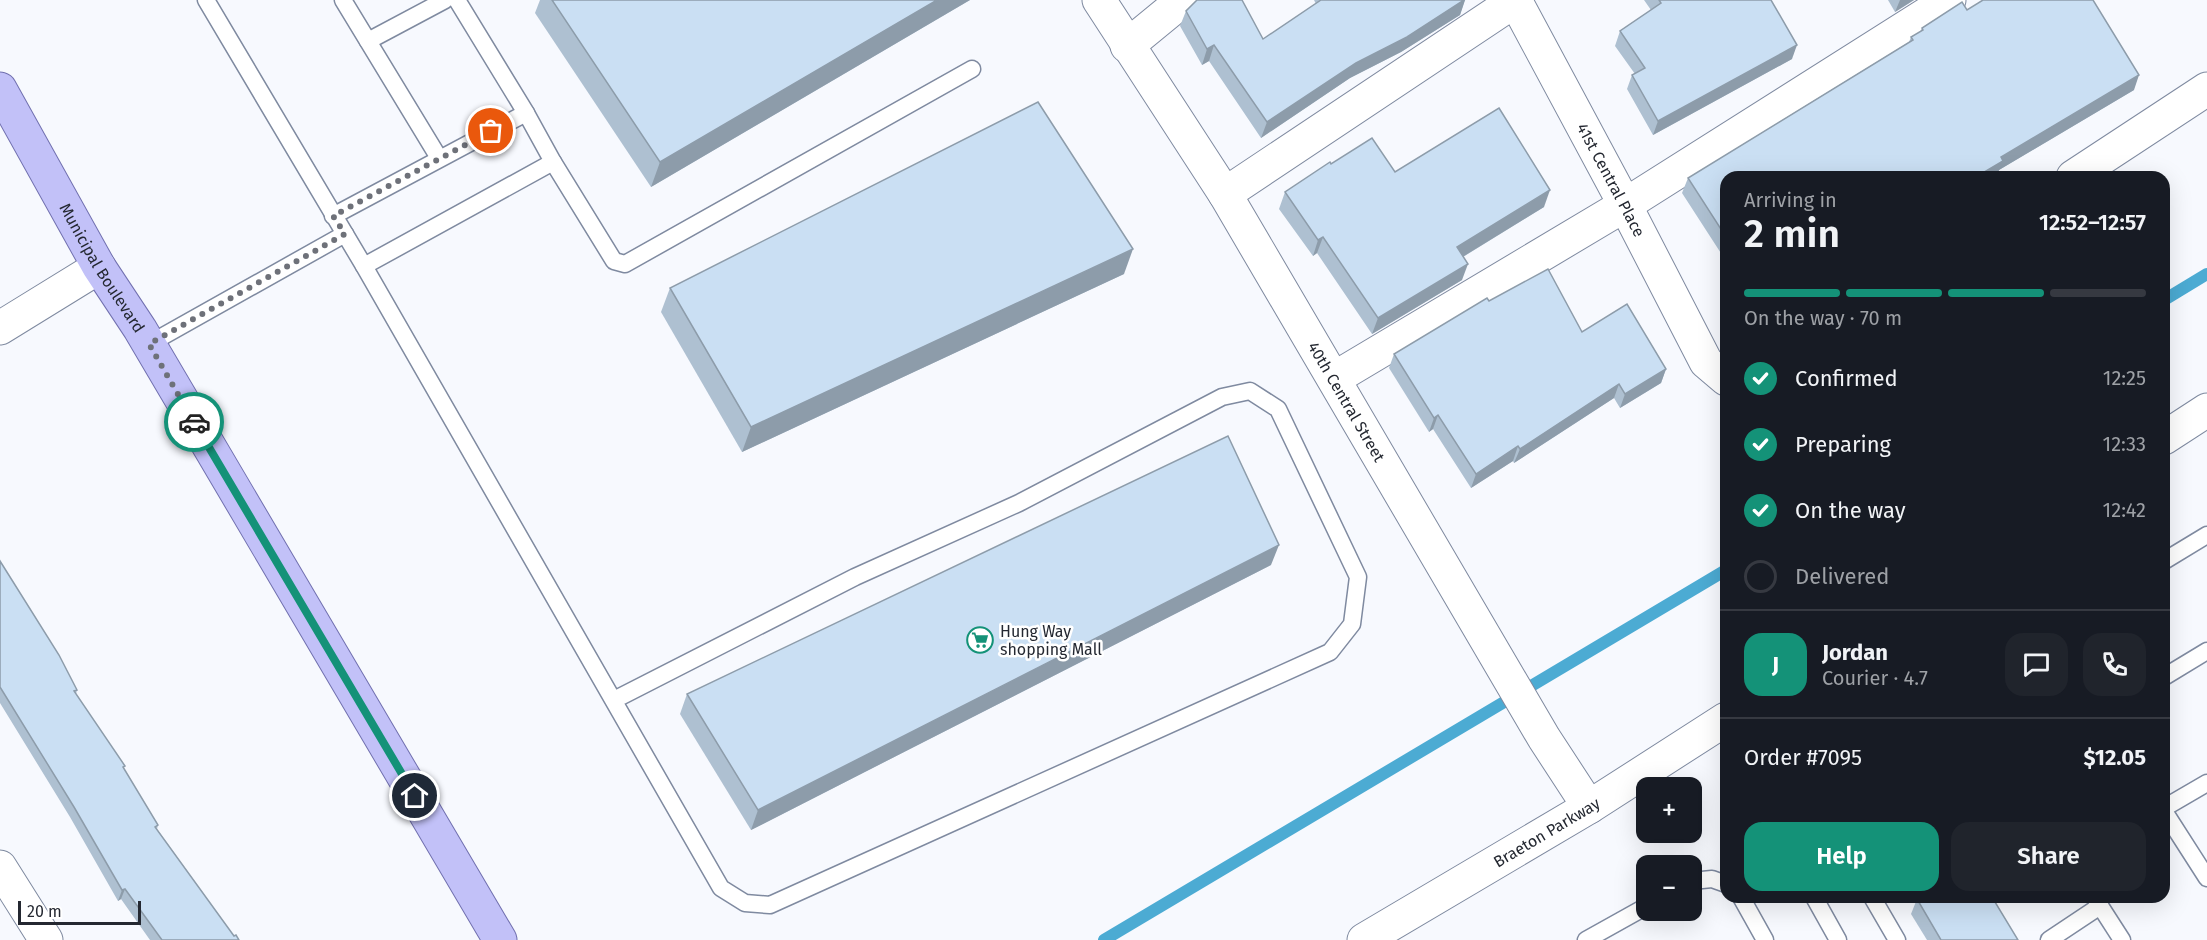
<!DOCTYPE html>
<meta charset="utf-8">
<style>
:root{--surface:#171b24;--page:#20242c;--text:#f1f3f6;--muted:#9ea1a6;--line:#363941;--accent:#149278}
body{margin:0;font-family:"Fira Sans",sans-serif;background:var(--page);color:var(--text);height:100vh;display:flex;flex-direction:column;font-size:22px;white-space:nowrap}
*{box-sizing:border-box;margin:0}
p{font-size:20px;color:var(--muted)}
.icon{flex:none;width:33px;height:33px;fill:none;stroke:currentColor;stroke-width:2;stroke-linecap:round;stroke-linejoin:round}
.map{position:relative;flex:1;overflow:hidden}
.panel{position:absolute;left:1720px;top:171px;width:450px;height:732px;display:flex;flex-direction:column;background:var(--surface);border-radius:18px;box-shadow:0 6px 24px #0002}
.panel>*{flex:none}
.buttons{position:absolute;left:1636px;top:777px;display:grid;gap:12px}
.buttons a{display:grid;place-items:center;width:66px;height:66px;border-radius:12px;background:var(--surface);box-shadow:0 6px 24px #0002;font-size:30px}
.scale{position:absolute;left:18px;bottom:15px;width:123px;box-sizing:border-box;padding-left:6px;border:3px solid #242831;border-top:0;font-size:16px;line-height:21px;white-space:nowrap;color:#242831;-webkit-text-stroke:4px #fff;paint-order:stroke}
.pin{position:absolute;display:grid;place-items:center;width:51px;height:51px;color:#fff;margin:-26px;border:3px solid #fff;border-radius:50%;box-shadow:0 2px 6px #0007}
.courier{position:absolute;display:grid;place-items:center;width:60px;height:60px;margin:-30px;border:4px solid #149278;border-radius:50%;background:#fff;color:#222;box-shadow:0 2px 8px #0007}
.headline em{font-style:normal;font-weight:600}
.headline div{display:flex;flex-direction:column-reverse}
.headline{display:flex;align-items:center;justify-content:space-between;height:102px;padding:0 24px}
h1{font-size:39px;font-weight:600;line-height:45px}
.bar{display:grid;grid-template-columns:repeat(4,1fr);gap:9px 6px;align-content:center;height:72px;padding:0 24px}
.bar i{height:8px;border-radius:4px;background:var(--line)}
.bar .current{background:var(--accent)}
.bar p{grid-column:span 4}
.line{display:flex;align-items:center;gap:15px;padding:0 24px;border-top:2px solid var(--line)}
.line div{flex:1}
.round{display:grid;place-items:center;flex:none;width:63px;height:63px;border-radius:18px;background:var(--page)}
ol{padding:0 24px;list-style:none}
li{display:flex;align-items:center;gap:18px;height:66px}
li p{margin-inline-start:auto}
li .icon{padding:6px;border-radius:50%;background:var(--accent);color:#fff;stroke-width:4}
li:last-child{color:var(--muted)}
li i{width:33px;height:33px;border:3px solid var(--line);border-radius:50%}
.primary-button{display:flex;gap:12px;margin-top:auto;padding:12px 24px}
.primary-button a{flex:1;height:69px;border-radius:18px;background:var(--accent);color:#fff;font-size:24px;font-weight:600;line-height:69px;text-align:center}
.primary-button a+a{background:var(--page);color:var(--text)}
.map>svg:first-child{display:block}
</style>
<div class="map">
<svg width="2207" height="940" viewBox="0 0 2207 940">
<rect width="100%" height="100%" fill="#f7f9fe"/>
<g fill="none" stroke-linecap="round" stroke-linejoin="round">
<g stroke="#4cabd3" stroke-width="12">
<path d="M2164,300L2207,274"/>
<path d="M1104,940L1726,570"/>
</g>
<g stroke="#7f8aa0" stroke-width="19">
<g id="service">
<path d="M206,0L364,266L721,888L745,903L770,905L1330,652L1352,624L1358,577L1278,409L1250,391L1222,397L1019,503L855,577L614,700"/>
<path d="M343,0L439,158"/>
<path d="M368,41L445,0"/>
<path d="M553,162L614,261L625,264L972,69"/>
<path d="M333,216L526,113L457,0"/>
<path d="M364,266L553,162L526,113"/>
<path d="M149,344L345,234"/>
<path d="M2164,561L2207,535"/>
<path d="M2164,677L2207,651"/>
<path d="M2164,808L2207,783"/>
<path d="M2164,811L2207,878"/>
<path d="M1692,881L1712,879L1726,884"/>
<path d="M1741,897L1765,940"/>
<path d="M1814,897L1838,940"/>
<path d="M1872,897L1897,940"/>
<path d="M2095,898L2122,940"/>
<path d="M1586,940L1647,906"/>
<path d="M2049,940L2100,906"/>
</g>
</g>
<g stroke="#7f8aa0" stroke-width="35">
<g id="minor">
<path id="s1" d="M1099,0L1225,194L1544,738L1589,807"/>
<path id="s2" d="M1515,0L1625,205L1706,362L1726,379"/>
<path d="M1127,46L1183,0"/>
<path d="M2073,177L2207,89"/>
<path d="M1225,194L1516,0"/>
<path d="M0,328L99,267"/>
<path d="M1335,378L1625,205L1949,0"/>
<path d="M0,867L46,940"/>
</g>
</g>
<g stroke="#7f8aa0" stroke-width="35">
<g id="secondary">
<path d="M2164,438L2207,410"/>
<path id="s3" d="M1364,940L1589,807L1726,719"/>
</g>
</g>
<g stroke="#7170af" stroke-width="35">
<g id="primary">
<path id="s4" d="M0,89L99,267L140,329L500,940"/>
</g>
</g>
<use href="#service" stroke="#fff" stroke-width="16"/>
<use href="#minor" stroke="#fff" stroke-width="33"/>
<use href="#secondary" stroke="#fff" stroke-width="33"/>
<use href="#primary" stroke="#c2c1f8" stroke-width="33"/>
</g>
<g fill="#aec0d1">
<path d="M540,0H970L651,187L535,13Z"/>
<path d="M1314,0H1465L1460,15L1401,52L1350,78L1261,138L1209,61L1202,65L1180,26L1186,11L1263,39L1316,4Z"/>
<path d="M1644,0H1771L1792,59L1653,135L1627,89L1632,75L1635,74L1615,46L1620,31L1651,10Z"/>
<path d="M1888,0H1914L1895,12Z"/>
<path d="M1967,10L2134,90L1999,170L1997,176L1995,177H1726V261L1682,193L1688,178L1909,42L1911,37L1920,32L1922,28Z"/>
<path d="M1331,164L1395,172L1544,207L1463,257L1462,280L1372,334L1317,253L1313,256L1279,209L1285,192Z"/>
<path d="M1124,274L742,452L661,312L670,288Z"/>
<path d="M1489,301L1582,332L1666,369L1661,383L1620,408L1614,398L1514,463L1513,461L1471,488L1433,429L1429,432L1389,368L1394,354Z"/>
<path d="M0,561L77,690L76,694L124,769L158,825L157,829L234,936L239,940H150L121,899L118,901L70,817L0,703Z"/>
<path d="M1271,565L751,830L680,714L687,694Z"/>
<path d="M1917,899L2018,940H1927L1911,914Z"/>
</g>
<g fill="#8d9caa">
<path d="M937,0H970L651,187L660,162Z"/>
<path d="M1464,0H1465L1460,15L1401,52L1350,78L1261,138L1267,122L1356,63Z"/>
<path d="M1900,0H1914L1895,12Z"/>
<path d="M1214,45L1209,61L1202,65L1207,49Z"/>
<path d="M1797,45L1792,59L1653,135L1658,121Z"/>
<path d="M2139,75L2134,90L1999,170L1997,176L1995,177H1976L2001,157Z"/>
<path d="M1550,190L1544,207L1451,264L1457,247Z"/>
<path d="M1323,237L1317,253L1313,256L1318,240Z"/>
<path d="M1133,249L1124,274L742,452L751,427Z"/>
<path d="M1468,264L1462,280L1372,334L1378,318Z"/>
<path d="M1666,369L1661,383L1620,408L1625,394Z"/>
<path d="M1619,384L1614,398L1514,463L1520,449Z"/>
<path d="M1438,415L1433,429L1429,432L1434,418Z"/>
<path d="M1518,446L1513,461L1471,488L1476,474Z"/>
<path d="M1279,545L1271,565L751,830L758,810Z"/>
<path d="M125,889L121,899L118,901L122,890Z"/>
</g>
<g fill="#cadff3" stroke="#8d9caa" stroke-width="1.5">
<path d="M552,0H937L660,162Z"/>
<path d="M1197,0H1242L1263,39L1321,0H1464L1407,37L1356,63L1267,122L1214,45L1207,49L1186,11Z"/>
<path d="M1659,0H1771L1797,45L1658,121L1632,75L1645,68L1620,31L1661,3Z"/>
<path d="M1983,0H2093L2139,75L2001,157L2003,161L1976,177H1726V237L1688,178L1913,40L1911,37L1923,30L1922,28L1962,2L1967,10Z"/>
<path d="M1038,102L1133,249L751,427L670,288Z"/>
<path d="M1499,108L1550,190L1457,247L1468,264L1378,318L1323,237L1318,240L1285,192L1330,162L1331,164L1372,138L1395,172Z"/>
<path d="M1548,269L1582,332L1627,304L1666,369L1625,394L1619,384L1520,449L1518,446L1476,474L1438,415L1434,418L1394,354L1487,298L1489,301Z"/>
<path d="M1228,436L1279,545L758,810L687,694Z"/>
<path d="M0,561L59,655L77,690L74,691L125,766L123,767L158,825L155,827L234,936L236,935L239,940H162L125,889L122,890L74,807L0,687Z"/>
<path d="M1921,897H1992L2018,940H1941L1917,899Z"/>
</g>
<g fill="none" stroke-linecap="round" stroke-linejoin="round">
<path stroke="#6e7179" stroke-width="6" stroke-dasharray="0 10.8" d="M194,422L149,344L345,234L333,216L491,131"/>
<path stroke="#149278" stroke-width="8" d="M194,422L415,796"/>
</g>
<defs>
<g id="supermarket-ring" transform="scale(1.35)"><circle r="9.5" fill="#fff" stroke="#149278" stroke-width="1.5"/><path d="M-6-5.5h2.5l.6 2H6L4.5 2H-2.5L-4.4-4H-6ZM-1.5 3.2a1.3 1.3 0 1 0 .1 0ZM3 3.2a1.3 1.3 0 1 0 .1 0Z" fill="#149278"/></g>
</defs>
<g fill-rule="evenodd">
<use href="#supermarket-ring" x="980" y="640"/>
</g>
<g text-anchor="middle" stroke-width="5" stroke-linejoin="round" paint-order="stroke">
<g font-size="16" fill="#242831" stroke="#fff">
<text dy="6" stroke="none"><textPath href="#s2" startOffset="204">41st Central Place</textPath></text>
<text dy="6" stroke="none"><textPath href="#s4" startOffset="206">Municipal Boulevard</textPath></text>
<text dy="6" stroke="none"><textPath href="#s1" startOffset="472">40th Central Street</textPath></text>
<text dy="6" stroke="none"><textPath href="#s3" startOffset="212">Braeton Parkway</textPath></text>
</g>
<g font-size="16" fill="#242831" stroke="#fff" text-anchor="start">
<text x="1000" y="637">Hung Way<tspan x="1000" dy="18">shopping Mall</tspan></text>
</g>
</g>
</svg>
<div class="buttons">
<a>+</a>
<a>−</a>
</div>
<div class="scale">20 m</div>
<div class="pin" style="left:491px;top:131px;background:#ea580c"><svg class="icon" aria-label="bag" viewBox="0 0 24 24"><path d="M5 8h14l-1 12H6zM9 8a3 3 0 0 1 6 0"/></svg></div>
<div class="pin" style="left:415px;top:796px;background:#1f2937"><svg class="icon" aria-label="home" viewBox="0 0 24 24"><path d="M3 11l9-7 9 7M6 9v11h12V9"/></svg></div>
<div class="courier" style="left:194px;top:422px"><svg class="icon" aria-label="car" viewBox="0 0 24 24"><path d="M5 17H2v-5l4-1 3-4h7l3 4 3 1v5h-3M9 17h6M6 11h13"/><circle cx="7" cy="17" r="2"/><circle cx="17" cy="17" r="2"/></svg></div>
<section class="panel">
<div class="headline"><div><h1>2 min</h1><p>Arriving in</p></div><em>12:52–12:57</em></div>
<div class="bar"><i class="current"></i><i class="current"></i><i class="current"></i><i></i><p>On the way · 70 m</p></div>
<ol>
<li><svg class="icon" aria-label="check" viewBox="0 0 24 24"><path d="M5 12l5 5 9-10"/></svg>Confirmed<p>12:25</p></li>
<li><svg class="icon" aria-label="check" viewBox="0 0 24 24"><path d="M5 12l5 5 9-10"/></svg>Preparing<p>12:33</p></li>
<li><svg class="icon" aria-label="check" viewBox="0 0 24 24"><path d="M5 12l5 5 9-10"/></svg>On the way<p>12:42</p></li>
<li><i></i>Delivered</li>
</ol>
<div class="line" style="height:108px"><b class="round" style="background:var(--accent);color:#fff">J</b><div><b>Jordan</b><p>Courier · 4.7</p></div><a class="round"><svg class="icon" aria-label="chat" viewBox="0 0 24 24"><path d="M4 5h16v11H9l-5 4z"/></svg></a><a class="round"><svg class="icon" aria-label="phone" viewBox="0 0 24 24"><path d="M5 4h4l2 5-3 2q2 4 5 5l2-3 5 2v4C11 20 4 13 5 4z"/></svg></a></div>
<div class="line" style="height:78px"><div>Order #7095</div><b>$12.05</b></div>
<div class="primary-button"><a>Help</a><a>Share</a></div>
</section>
</div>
